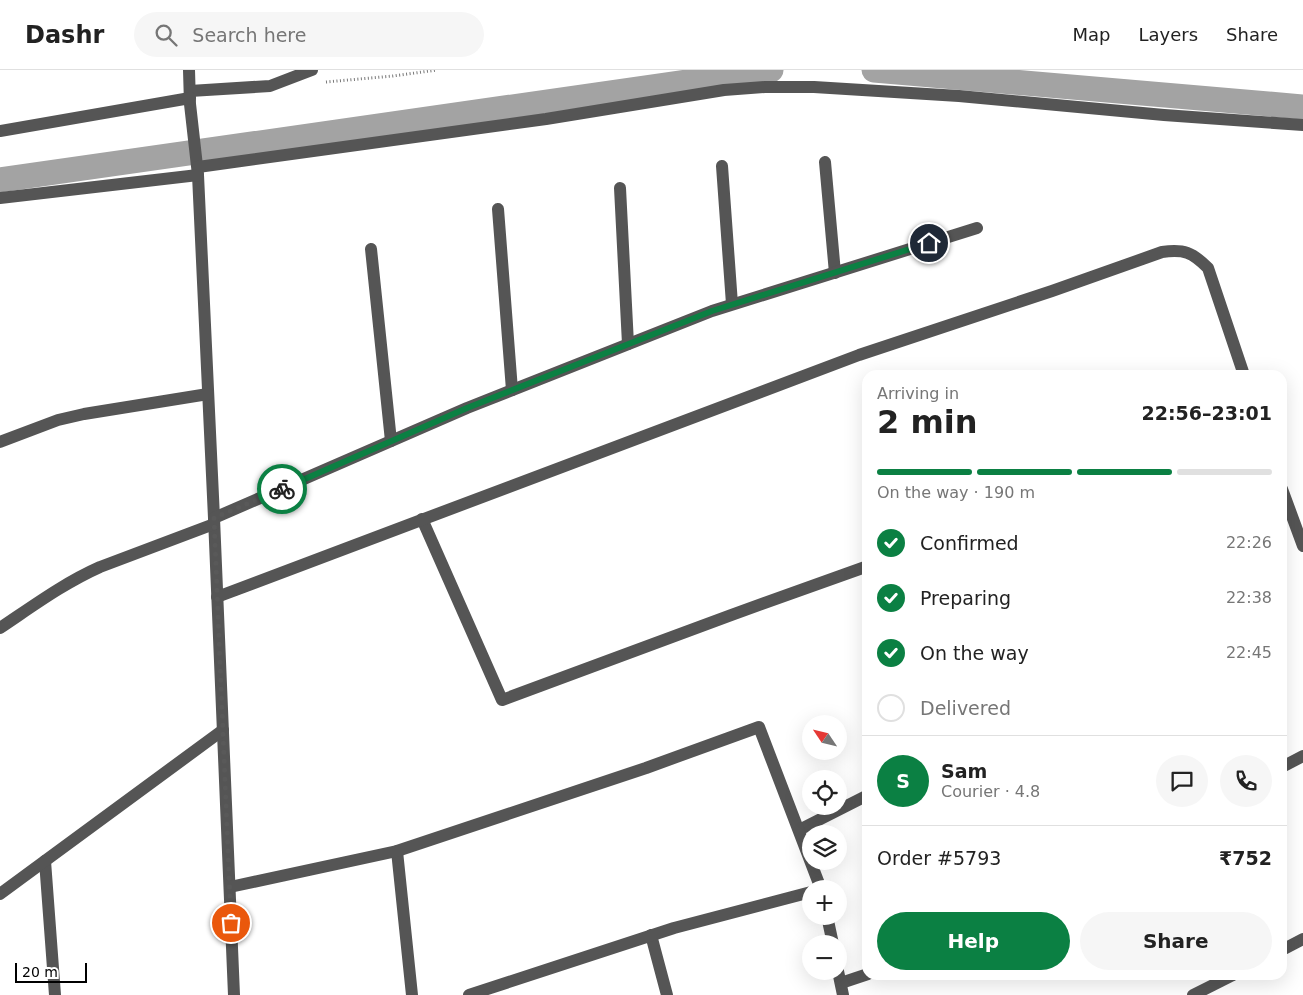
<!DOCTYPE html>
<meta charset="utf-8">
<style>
:root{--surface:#fff;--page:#f6f6f6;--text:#222;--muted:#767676;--line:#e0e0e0;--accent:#0b8043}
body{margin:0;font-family:"DejaVu Sans",sans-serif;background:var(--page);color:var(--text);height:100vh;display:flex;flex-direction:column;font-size:19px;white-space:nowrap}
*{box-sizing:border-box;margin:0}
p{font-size:16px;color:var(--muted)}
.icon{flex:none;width:28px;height:28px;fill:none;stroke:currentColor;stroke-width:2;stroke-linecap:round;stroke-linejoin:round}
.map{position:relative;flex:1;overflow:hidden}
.details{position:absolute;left:862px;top:300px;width:425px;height:610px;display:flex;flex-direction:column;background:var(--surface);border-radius:15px;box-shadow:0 5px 20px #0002}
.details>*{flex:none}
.needle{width:32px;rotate:305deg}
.tools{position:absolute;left:802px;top:645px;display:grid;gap:10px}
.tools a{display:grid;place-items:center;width:45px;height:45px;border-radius:50%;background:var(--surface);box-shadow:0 5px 20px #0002;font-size:25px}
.scale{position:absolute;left:15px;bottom:12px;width:72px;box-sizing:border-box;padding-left:5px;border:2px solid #000;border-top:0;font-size:14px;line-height:18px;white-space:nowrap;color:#000;-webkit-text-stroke:4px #fff;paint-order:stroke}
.pin{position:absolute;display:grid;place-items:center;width:42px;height:42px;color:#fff;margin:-21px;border:2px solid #fff;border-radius:50%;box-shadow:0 1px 5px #0007}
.courier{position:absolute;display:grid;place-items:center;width:50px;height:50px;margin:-25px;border:4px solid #0b8043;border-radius:50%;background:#fff;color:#222;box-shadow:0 1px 6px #0007}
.overview em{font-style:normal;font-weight:800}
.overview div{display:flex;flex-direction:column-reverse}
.overview{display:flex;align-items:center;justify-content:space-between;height:85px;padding:0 15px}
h1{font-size:32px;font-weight:800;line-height:38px}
.bar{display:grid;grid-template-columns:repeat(4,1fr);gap:8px 5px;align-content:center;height:60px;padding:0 15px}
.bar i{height:6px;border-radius:4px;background:var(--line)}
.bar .active{background:var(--accent)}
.bar p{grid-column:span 4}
.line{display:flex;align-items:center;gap:12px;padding:0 15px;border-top:1px solid var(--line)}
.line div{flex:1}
.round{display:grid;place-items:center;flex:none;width:52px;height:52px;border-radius:26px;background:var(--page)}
ol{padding:0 15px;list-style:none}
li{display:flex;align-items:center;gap:15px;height:55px}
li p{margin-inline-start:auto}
li .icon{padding:5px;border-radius:50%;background:var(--accent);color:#fff;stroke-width:4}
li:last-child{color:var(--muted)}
li i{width:28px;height:28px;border:2px solid var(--line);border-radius:50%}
.action{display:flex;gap:10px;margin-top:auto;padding:10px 15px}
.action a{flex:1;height:58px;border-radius:30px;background:var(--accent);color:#fff;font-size:20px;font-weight:800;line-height:58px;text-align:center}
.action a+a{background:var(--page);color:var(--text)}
header{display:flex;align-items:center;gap:30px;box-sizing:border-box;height:70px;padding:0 25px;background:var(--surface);border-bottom:1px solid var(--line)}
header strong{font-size:24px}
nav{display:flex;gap:28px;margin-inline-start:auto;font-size:18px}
.search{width:350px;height:45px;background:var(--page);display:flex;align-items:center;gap:12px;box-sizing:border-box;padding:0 18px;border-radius:28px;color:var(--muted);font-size:19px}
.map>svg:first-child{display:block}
</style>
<header>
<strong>Dashr</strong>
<div class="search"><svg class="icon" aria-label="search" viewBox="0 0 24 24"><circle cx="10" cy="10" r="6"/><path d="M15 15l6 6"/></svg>Search here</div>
<nav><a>Map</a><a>Layers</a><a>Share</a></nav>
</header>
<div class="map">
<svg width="1303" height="925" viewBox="0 0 1303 925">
<rect width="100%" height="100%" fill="#fff"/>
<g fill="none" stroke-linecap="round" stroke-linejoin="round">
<g stroke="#a3a3a3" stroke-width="25">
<path d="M874,0L1303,37"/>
<path d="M0,110L771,0"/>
</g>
<path stroke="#777" stroke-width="3" stroke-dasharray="1 2.5" stroke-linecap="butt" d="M326,12L393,6L437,0"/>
<g stroke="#555" stroke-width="12">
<path d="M189,0L190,34L198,105L214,448L234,925"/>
<path d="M190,21L270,16L312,0"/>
<path d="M0,61L190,28"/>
<path d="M825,92L835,203"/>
<path d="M722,96L732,234"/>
<path d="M198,97L546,49L724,20L765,17H814L959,26L1164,45L1303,55"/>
<path d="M620,118L628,274"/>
<path d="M0,128L198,105"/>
<path d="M498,139L512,320"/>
<path d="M371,179L391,371"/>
<path d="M0,372L58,350L84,344L208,324"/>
<path d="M1282,419L1303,476"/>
<path d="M214,448L467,338L712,241L977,158"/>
<path d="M422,449L502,630L731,545L868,496"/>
<path d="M217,527L859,285L1052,221L1162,182C1184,179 1192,182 1208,198L1244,305"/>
<path d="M0,558C33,536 64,513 100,497L214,454"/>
<path d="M1282,697L1303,686"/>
<path d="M799,760L868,725"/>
<path d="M397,781L412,925"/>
<path d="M45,791L55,925"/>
<path d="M230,817L397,781L646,698L759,657L821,819"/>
<path d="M0,824L223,660"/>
<path d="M827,846L833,874"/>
<path d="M651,865L667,925"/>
<path d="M1282,880L1303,869"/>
<path d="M838,901L843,925"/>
<path d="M841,913L868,904"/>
<path d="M469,925L674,858L811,822"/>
<path d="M1193,925L1233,905"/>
</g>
</g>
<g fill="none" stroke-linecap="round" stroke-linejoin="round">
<path stroke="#595959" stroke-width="5" stroke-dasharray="0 9" d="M231,853L214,448L282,419"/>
<path stroke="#0b8043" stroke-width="6" d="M282,419L467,338L712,241L929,173"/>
</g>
</svg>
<div class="tools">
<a><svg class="needle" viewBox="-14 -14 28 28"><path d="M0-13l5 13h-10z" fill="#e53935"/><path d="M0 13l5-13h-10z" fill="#767676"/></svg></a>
<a><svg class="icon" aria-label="locate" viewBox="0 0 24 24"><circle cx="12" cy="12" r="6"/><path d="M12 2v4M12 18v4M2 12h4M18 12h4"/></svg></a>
<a><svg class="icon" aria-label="layers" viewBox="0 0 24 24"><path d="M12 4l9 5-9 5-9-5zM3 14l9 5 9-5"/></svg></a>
<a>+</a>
<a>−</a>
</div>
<div class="scale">20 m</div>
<div class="pin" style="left:231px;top:853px;background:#ea580c"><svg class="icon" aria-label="bag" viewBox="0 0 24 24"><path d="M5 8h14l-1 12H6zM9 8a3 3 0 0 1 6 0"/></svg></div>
<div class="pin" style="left:929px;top:173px;background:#1f2937"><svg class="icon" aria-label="home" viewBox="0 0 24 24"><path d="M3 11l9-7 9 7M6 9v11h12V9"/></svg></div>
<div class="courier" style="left:282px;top:419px"><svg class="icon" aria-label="bike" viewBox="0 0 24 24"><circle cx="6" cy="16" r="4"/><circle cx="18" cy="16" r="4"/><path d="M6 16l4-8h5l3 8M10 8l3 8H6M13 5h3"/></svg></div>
<section class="details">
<div class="overview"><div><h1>2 min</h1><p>Arriving in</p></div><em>22:56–23:01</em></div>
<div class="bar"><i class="active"></i><i class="active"></i><i class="active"></i><i></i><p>On the way · 190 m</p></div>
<ol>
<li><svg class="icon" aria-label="check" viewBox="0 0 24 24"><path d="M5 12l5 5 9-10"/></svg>Confirmed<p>22:26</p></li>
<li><svg class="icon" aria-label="check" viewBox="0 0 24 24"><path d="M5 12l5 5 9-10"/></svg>Preparing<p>22:38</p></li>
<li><svg class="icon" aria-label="check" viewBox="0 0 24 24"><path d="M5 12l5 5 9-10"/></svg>On the way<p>22:45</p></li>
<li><i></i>Delivered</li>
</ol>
<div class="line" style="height:90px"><b class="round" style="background:var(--accent);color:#fff">S</b><div><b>Sam</b><p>Courier · 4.8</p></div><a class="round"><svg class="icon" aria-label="chat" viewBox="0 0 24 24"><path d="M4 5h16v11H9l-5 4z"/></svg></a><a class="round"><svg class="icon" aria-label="phone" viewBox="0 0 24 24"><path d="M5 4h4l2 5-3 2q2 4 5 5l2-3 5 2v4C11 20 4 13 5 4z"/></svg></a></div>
<div class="line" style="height:65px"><div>Order #5793</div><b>₹752</b></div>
<div class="action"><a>Help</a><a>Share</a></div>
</section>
</div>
